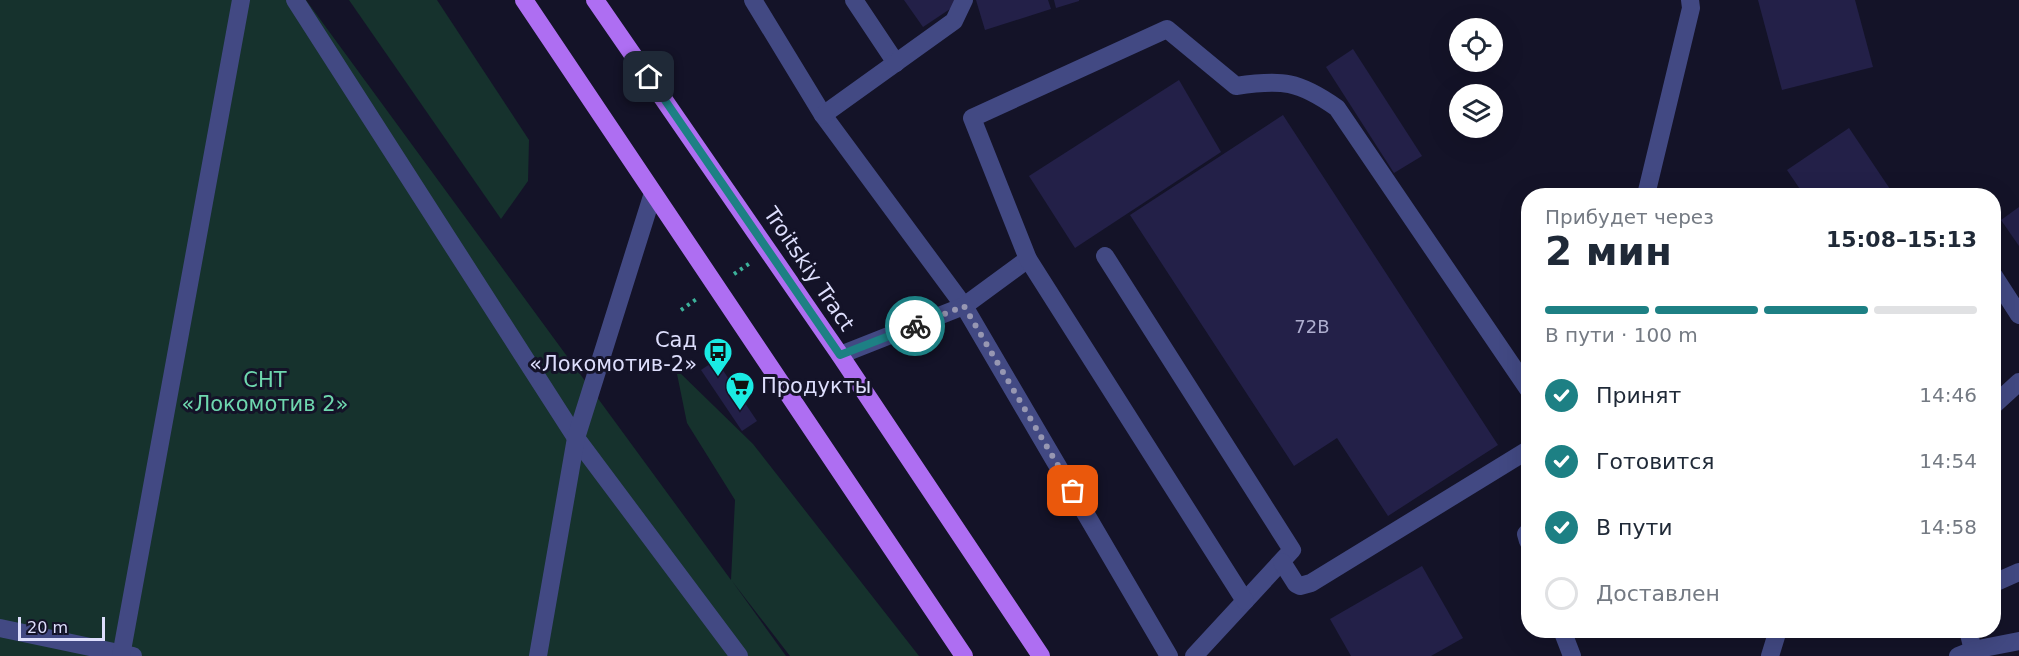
<!DOCTYPE html>
<html lang="ru">
<meta charset="utf-8">
<style>
:root{--surface:#fff;--page:#f6f6f7;--text:#1f2937;--muted:#747a83;--line:#e0e1e3;--accent:#1d8084}
body{margin:0;font-family:"DejaVu Sans",sans-serif;background:var(--page);color:var(--text);height:100vh;display:flex;flex-direction:column;font-size:22px;white-space:nowrap}
*{box-sizing:border-box;margin:0}
p{font-size:20px;color:var(--muted)}
.icon{flex:none;width:33px;height:33px;fill:none;stroke:currentColor;stroke-width:2;stroke-linecap:round;stroke-linejoin:round}
.map{position:relative;flex:1;overflow:hidden}
.sheet{position:absolute;left:1521px;top:188px;width:480px;height:450px;display:flex;flex-direction:column;background:var(--surface);border-radius:24px;box-shadow:0 6px 24px #0002}
.sheet>*{flex:none}
.tools{position:absolute;left:1449px;top:18px;display:grid;gap:12px}
.tools a{display:grid;place-items:center;width:54px;height:54px;border-radius:50%;background:var(--surface);box-shadow:0 6px 24px #0002;font-size:30px}
.scale{position:absolute;left:18px;bottom:15px;width:87px;box-sizing:border-box;padding-left:6px;border:3px solid #dddefc;border-top:0;font-size:16px;line-height:21px;white-space:nowrap;color:#dddefc;-webkit-text-stroke:4px #141328;paint-order:stroke}
.pin{position:absolute;display:grid;place-items:center;width:51px;height:51px;color:#fff;margin:-26px;border-radius:12px;box-shadow:0 3px 9px #0006}
.courier{position:absolute;display:grid;place-items:center;width:60px;height:60px;margin:-30px;border:4px solid #1d8084;border-radius:50%;background:#fff;color:#222;box-shadow:0 2px 8px #0007}
.summary em{font-style:normal;font-weight:600}
.summary div{display:flex;flex-direction:column-reverse}
.summary{display:flex;align-items:center;justify-content:space-between;height:102px;padding:0 24px}
h1{font-size:39px;font-weight:600;line-height:45px}
.bar{display:grid;grid-template-columns:repeat(4,1fr);gap:9px 6px;align-content:center;height:72px;padding:0 24px}
.bar i{height:8px;border-radius:4px;background:var(--line)}
.bar .current{background:var(--accent)}
.bar p{grid-column:span 4}
ol{padding:0 24px;list-style:none}
li{display:flex;align-items:center;gap:18px;height:66px}
li p{margin-inline-start:auto}
li .icon{padding:6px;border-radius:50%;background:var(--accent);color:#fff;stroke-width:4}
li:last-child{color:var(--muted)}
li i{width:33px;height:33px;border:3px solid var(--line);border-radius:50%}
.map>svg:first-child{display:block}
</style>
<div class="map">
<svg width="2019" height="656" viewBox="0 0 2019 656">
<rect width="100%" height="100%" fill="#141328"/>
<g fill="#16322d">
<path d="M0,0H306L731,580L735,500L687,423L676,369L753,444L919,656H790L732,581L786,656H0Z"/>
<path d="M349,0H437L529,140L528,181L501,219Z"/>
</g>
<g fill="#232048">
<path d="M904,0H957L959,3L923,27Z"/>
<path d="M976,0H1048L1051,9L985,30Z"/>
<path d="M1054,0H1079V1L1056,8Z"/>
<path d="M1758,0H1855L1873,67L1782,90Z"/>
<path d="M1353,49L1422,156L1394,173L1326,67Z"/>
<path d="M1179,80L1221,152L1075,248L1029,176Z"/>
<path d="M1283,115L1498,445L1388,516L1337,438L1294,466L1130,215Z"/>
<path d="M1849,128L1894,195H1804L1787,170Z"/>
<path d="M2019,207V246L2001,220Z"/>
<path d="M716,360L757,421L742,431L701,370Z"/>
<path d="M1422,566L1463,638L1431,656H1351L1330,619Z"/>
</g>
<g fill="none" stroke-linecap="round" stroke-linejoin="round">
<g stroke="#3cb29a" stroke-width="4" stroke-dasharray="3 4.5" stroke-linecap="butt">
<path d="M787,239L796,232"/>
<path d="M734,274L750,263"/>
<path d="M681,310L698,298"/>
</g>
<g stroke="#424983" stroke-width="18">
<path d="M295,0L576,438L739,656"/>
<path d="M753,0L823,115L964,306L1169,656"/>
<path d="M854,0L896,63"/>
<path d="M823,115L954,21L964,0"/>
<path d="M1646,195L1691,8L1690,0"/>
<path d="M1105,256L1292,550L1194,656"/>
<path d="M1994,276L2019,315"/>
<path d="M840,355L964,306L1028,259"/>
<path d="M1994,405L2019,382"/>
<path d="M1526,534L1528,541"/>
<path d="M1282,562L1296,584L1300,586L1311,583L1528,450"/>
<path d="M1994,583L2019,572"/>
<path d="M1245,601L1028,259L972,118L1167,29L1236,86C1282,79 1299,81 1337,108L1528,389"/>
<path d="M0,628L133,656"/>
<path d="M1562,630L1572,656"/>
<path d="M1968,630L1973,650"/>
<path d="M121,656L241,0"/>
<path d="M538,656L576,438L653,193"/>
<path d="M1770,656L1778,630"/>
<path d="M1958,656L1973,650L2019,641"/>
</g>
<g stroke="#ae6ef2" stroke-width="18">
<path d="M524,0L964,656"/>
<path d="M595,0L840,355L1041,656"/>
</g>
</g>
<g fill="none" stroke-linecap="round" stroke-linejoin="round">
<path stroke="#9797b2" stroke-width="6" stroke-dasharray="0 10.8" d="M915,326L964,306L1073,491"/>
<path stroke="#1d8084" stroke-width="8" d="M649,77L840,355L915,326"/>
</g>
<defs>
<g id="bus-pin" transform="scale(1.5)"><path d="M0 17L-7.5 6A9.5 9.5 0 1 1 7.5 6Z" fill="#1aebe3" stroke="#141328"/><path d="M-5-6H5V4H4V6H2V4H-2V6H-4V4H-5ZM-3.5-4V0h7V-4ZM-3.5 1.2v1.5H-2V1.2ZM2 1.2v1.5H3.5V1.2Z" fill="#111"/></g>
<g id="supermarket-pin" transform="scale(1.5)"><path d="M0 17L-7.5 6A9.5 9.5 0 1 1 7.5 6Z" fill="#1aebe3" stroke="#141328"/><path d="M-6-5.5h2.5l.6 2H6L4.5 2H-2.5L-4.4-4H-6ZM-1.5 3.2a1.3 1.3 0 1 0 .1 0ZM3 3.2a1.3 1.3 0 1 0 .1 0Z" fill="#111"/></g>
</defs>
<g fill-rule="evenodd">
<use href="#bus-pin" x="718" y="352"/>
<use href="#supermarket-pin" x="740" y="386"/>
</g>
<g text-anchor="middle" stroke-width="6" stroke-linejoin="round" paint-order="stroke">
<g font-size="18" fill="#aeaecf">
<text x="1312" y="333">72В</text>
</g>
<g font-size="21" fill="#dddefc" stroke="#141328">
<text transform="translate(809 269) rotate(56)" y="7">Troitskiy Tract</text>
</g>
<g font-size="21" fill="#dddefc" stroke="#141328" text-anchor="end">
<text x="697" y="347">Сад<tspan x="697" dy="24">«Локомотив-2»</tspan></text>
<text x="761" y="393" text-anchor="start">Продукты</text>
</g>
<g font-size="21" fill="#6ed7ae" stroke="#141328">
<text x="265" y="387">СНТ<tspan x="265" dy="24">«Локомотив 2»</tspan></text>
</g>
</g>
</svg>
<div class="tools">
<a><svg class="icon" aria-label="locate" viewBox="0 0 24 24"><circle cx="12" cy="12" r="6"/><path d="M12 2v4M12 18v4M2 12h4M18 12h4"/></svg></a>
<a><svg class="icon" aria-label="layers" viewBox="0 0 24 24"><path d="M12 4l9 5-9 5-9-5zM3 14l9 5 9-5"/></svg></a>
</div>
<div class="scale">20 m</div>
<div class="pin" style="left:1073px;top:491px;background:#ea580c"><svg class="icon" aria-label="bag" viewBox="0 0 24 24"><path d="M5 8h14l-1 12H6zM9 8a3 3 0 0 1 6 0"/></svg></div>
<div class="pin" style="left:649px;top:77px;background:#1f2937"><svg class="icon" aria-label="home" viewBox="0 0 24 24"><path d="M3 11l9-7 9 7M6 9v11h12V9"/></svg></div>
<div class="courier" style="left:915px;top:326px"><svg class="icon" aria-label="bike" viewBox="0 0 24 24"><circle cx="6" cy="16" r="4"/><circle cx="18" cy="16" r="4"/><path d="M6 16l4-8h5l3 8M10 8l3 8H6M13 5h3"/></svg></div>
<section class="sheet">
<div class="summary"><div><h1>2 мин</h1><p>Прибудет через</p></div><em>15:08–15:13</em></div>
<div class="bar"><i class="current"></i><i class="current"></i><i class="current"></i><i></i><p>В пути · 100 m</p></div>
<ol>
<li><svg class="icon" aria-label="check" viewBox="0 0 24 24"><path d="M5 12l5 5 9-10"/></svg>Принят<p>14:46</p></li>
<li><svg class="icon" aria-label="check" viewBox="0 0 24 24"><path d="M5 12l5 5 9-10"/></svg>Готовится<p>14:54</p></li>
<li><svg class="icon" aria-label="check" viewBox="0 0 24 24"><path d="M5 12l5 5 9-10"/></svg>В пути<p>14:58</p></li>
<li><i></i>Доставлен</li>
</ol>
</section>
</div>
